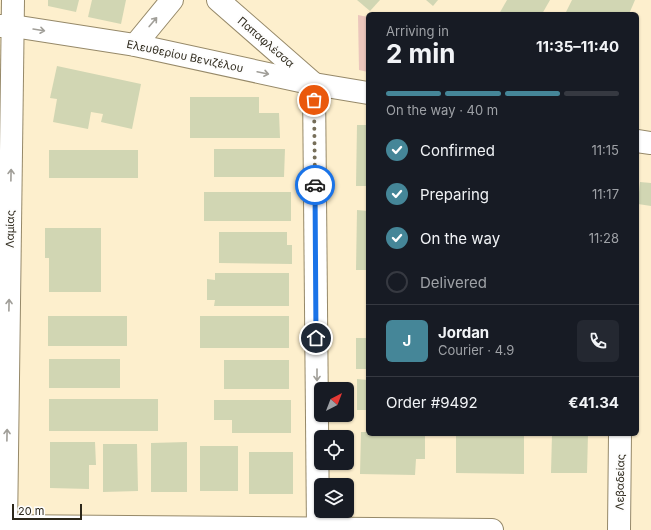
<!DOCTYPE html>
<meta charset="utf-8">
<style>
:root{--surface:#171b24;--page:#242831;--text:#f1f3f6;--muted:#9ea1a6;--line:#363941;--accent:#458698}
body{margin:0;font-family:Inter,sans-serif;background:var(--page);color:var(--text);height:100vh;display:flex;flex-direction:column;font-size:15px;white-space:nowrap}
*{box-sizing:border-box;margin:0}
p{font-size:13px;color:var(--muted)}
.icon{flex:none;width:22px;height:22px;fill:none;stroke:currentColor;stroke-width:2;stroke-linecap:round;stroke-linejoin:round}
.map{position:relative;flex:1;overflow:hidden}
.side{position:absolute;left:366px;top:12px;width:273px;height:424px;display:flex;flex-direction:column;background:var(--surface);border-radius:6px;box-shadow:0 1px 3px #0004}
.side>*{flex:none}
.needle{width:26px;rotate:42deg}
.tools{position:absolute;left:314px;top:382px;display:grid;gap:8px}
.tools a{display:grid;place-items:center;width:40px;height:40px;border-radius:6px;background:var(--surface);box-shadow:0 1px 3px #0004;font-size:20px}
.scale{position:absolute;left:12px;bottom:10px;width:70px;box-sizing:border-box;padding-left:4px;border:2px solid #2d281b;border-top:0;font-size:11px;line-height:14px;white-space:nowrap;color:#2d281b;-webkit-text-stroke:3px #fdfdfd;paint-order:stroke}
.pin{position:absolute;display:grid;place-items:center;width:34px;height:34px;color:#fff;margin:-17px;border:2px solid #fff;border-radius:50%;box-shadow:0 1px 4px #0007}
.courier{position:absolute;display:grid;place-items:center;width:40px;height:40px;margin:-20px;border:3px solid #1a73e8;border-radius:50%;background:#fff;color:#222;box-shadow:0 1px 5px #0007}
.summary em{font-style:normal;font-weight:700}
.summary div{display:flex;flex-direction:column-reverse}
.summary{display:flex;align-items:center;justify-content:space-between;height:68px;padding:0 20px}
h1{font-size:26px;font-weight:700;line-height:30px}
.bar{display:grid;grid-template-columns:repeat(4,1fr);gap:6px 4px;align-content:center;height:48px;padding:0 20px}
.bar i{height:5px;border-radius:3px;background:var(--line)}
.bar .on{background:var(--accent)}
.bar p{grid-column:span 4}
.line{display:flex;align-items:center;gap:10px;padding:0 20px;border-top:1px solid var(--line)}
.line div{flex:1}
.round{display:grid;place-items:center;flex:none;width:42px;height:42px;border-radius:6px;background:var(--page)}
ol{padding:0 20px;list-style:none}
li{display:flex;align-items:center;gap:12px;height:44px}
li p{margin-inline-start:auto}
li .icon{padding:4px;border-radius:50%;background:var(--accent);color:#fff;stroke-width:4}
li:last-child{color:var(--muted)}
li i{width:22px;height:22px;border:2px solid var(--line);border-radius:50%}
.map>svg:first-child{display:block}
</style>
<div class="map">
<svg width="651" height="530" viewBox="0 0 651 530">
<rect width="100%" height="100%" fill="#fdefcd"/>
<path fill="#ebc6bc" d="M358,15L368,17V72L359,70Z"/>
<g fill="#d1d6b3">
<path d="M48,0H79L76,12L48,6Z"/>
<path d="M92,0H126L121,24L88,17Z"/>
<path d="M357,0H380L370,11Z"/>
<path d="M426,0H438L433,6Z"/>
<path d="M507,0H550L542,14H499Z"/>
<path d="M572,0H635L629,14H565Z"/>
<path d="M57,66L141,84L132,129L101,122L103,114L91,112L88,129L53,122L57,99L50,98Z"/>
<path d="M190,97H259V113H279L280,138H190Z"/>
<path d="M357,125H368V186H356Z"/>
<path d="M214,149H285L284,177H214Z"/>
<rect x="49" y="150" width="89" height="28"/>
<path d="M640,182L651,183V206L638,204Z"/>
<rect x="204" y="192" width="87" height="29"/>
<path d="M357,210L368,211V270H356Z"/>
<path d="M45,228H101V292H49V258H45Z"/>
<path d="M219,232H287V245H292V264L219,263Z"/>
<path d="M215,273H289V306H214L215,300H207V279L215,280Z"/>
<rect x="48" y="316" width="79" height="30"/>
<rect x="200" y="316" width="89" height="32"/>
<rect x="356" y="338" width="12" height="31"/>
<rect x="49" y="359" width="71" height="29"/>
<rect x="224" y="360" width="65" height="29"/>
<path d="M357,379L368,380V410H357Z"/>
<rect x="49" y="399" width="109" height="32"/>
<path d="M214,400H291V433H232V420H214Z"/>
<path d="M361,432H368V434H425V459H416L415,475L360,474Z"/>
<path d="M456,434H524V474L456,473Z"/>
<path d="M552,434H588L587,473H551Z"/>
<path d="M50,442H95L96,465H89V489L50,488Z"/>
<path d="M187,442V492H151V443Z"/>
<path d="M103,444H137L138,491L103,492Z"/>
<rect x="200" y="446" width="38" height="45"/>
<rect x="249" y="452" width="44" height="42"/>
</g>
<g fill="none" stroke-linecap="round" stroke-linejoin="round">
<g stroke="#968969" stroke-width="24">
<g id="minor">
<path d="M218,0L313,83"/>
<path d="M0,26H13L135,45L314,84L368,93"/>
<path d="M135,45L172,0"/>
<path d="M314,84L318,530"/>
<path d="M637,141L651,143"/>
<path d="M0,526L492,530"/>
<path d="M6,530L13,0"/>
<path d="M619,530L620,434"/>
</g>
</g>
<use href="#minor" stroke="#fff" stroke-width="22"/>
</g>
<defs><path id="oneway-shaft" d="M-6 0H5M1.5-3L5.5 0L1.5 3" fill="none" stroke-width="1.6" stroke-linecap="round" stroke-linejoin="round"/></defs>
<g stroke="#a09e98">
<use href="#oneway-shaft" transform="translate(153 22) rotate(-50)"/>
<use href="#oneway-shaft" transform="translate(39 30) rotate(9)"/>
<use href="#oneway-shaft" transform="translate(263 73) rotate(12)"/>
<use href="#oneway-shaft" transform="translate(11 175) rotate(-89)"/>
<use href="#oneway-shaft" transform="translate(9 305) rotate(-89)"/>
<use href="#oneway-shaft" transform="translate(317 375) rotate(90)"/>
<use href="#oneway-shaft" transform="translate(7 435) rotate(-89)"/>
</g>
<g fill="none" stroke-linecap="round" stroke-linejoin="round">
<path stroke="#766e59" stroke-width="4" stroke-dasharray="0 7.2" d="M314,100L315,185"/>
<path stroke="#1a73e8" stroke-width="5" d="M315,185L316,338"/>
</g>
<g text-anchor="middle" stroke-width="4" stroke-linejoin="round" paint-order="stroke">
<g font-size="11" fill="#2d281b" stroke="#fdfdfd">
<text transform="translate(266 42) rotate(41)" y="4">Παπαφλέσσα</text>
<text transform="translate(185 56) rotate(12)" y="4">Ελευθερίου Βενιζέλου</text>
<text transform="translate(10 229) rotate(-89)" y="4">Λαμίας</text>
<text transform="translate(620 482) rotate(-89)" y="4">Λεβαδείας</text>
</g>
</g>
</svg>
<div class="tools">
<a><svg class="needle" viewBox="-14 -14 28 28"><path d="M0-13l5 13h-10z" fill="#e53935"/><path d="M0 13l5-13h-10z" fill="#9ea1a6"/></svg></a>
<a><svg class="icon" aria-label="locate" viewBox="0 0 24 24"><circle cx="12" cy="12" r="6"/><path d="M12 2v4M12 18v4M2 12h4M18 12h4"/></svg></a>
<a><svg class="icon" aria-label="layers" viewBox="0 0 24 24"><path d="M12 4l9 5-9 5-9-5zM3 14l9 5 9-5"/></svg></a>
</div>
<div class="scale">20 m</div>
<div class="pin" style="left:314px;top:100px;background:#ea580c"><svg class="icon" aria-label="bag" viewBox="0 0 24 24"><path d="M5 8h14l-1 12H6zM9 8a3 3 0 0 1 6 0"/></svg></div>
<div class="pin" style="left:316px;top:338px;background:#1f2937"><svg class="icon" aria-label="home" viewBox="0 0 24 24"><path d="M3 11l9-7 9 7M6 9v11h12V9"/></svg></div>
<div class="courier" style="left:315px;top:185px"><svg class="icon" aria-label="car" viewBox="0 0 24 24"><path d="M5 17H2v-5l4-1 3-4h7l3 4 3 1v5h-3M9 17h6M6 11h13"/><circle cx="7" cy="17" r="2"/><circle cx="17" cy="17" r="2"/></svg></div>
<section class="side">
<div class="summary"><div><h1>2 min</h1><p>Arriving in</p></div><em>11:35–11:40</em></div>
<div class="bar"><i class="on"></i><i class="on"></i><i class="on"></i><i></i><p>On the way · 40 m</p></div>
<ol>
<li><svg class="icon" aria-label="check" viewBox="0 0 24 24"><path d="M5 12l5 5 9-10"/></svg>Confirmed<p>11:15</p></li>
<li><svg class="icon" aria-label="check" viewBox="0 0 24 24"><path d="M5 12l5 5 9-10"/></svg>Preparing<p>11:17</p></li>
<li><svg class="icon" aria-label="check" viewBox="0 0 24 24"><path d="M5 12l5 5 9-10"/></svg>On the way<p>11:28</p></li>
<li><i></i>Delivered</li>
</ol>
<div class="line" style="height:72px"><b class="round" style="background:var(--accent);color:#fff">J</b><div><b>Jordan</b><p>Courier · 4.9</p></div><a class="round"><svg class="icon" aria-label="phone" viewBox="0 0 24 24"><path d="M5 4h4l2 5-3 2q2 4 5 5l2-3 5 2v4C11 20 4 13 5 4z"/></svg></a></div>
<div class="line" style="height:52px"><div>Order #9492</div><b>€41.34</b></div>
</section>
</div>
